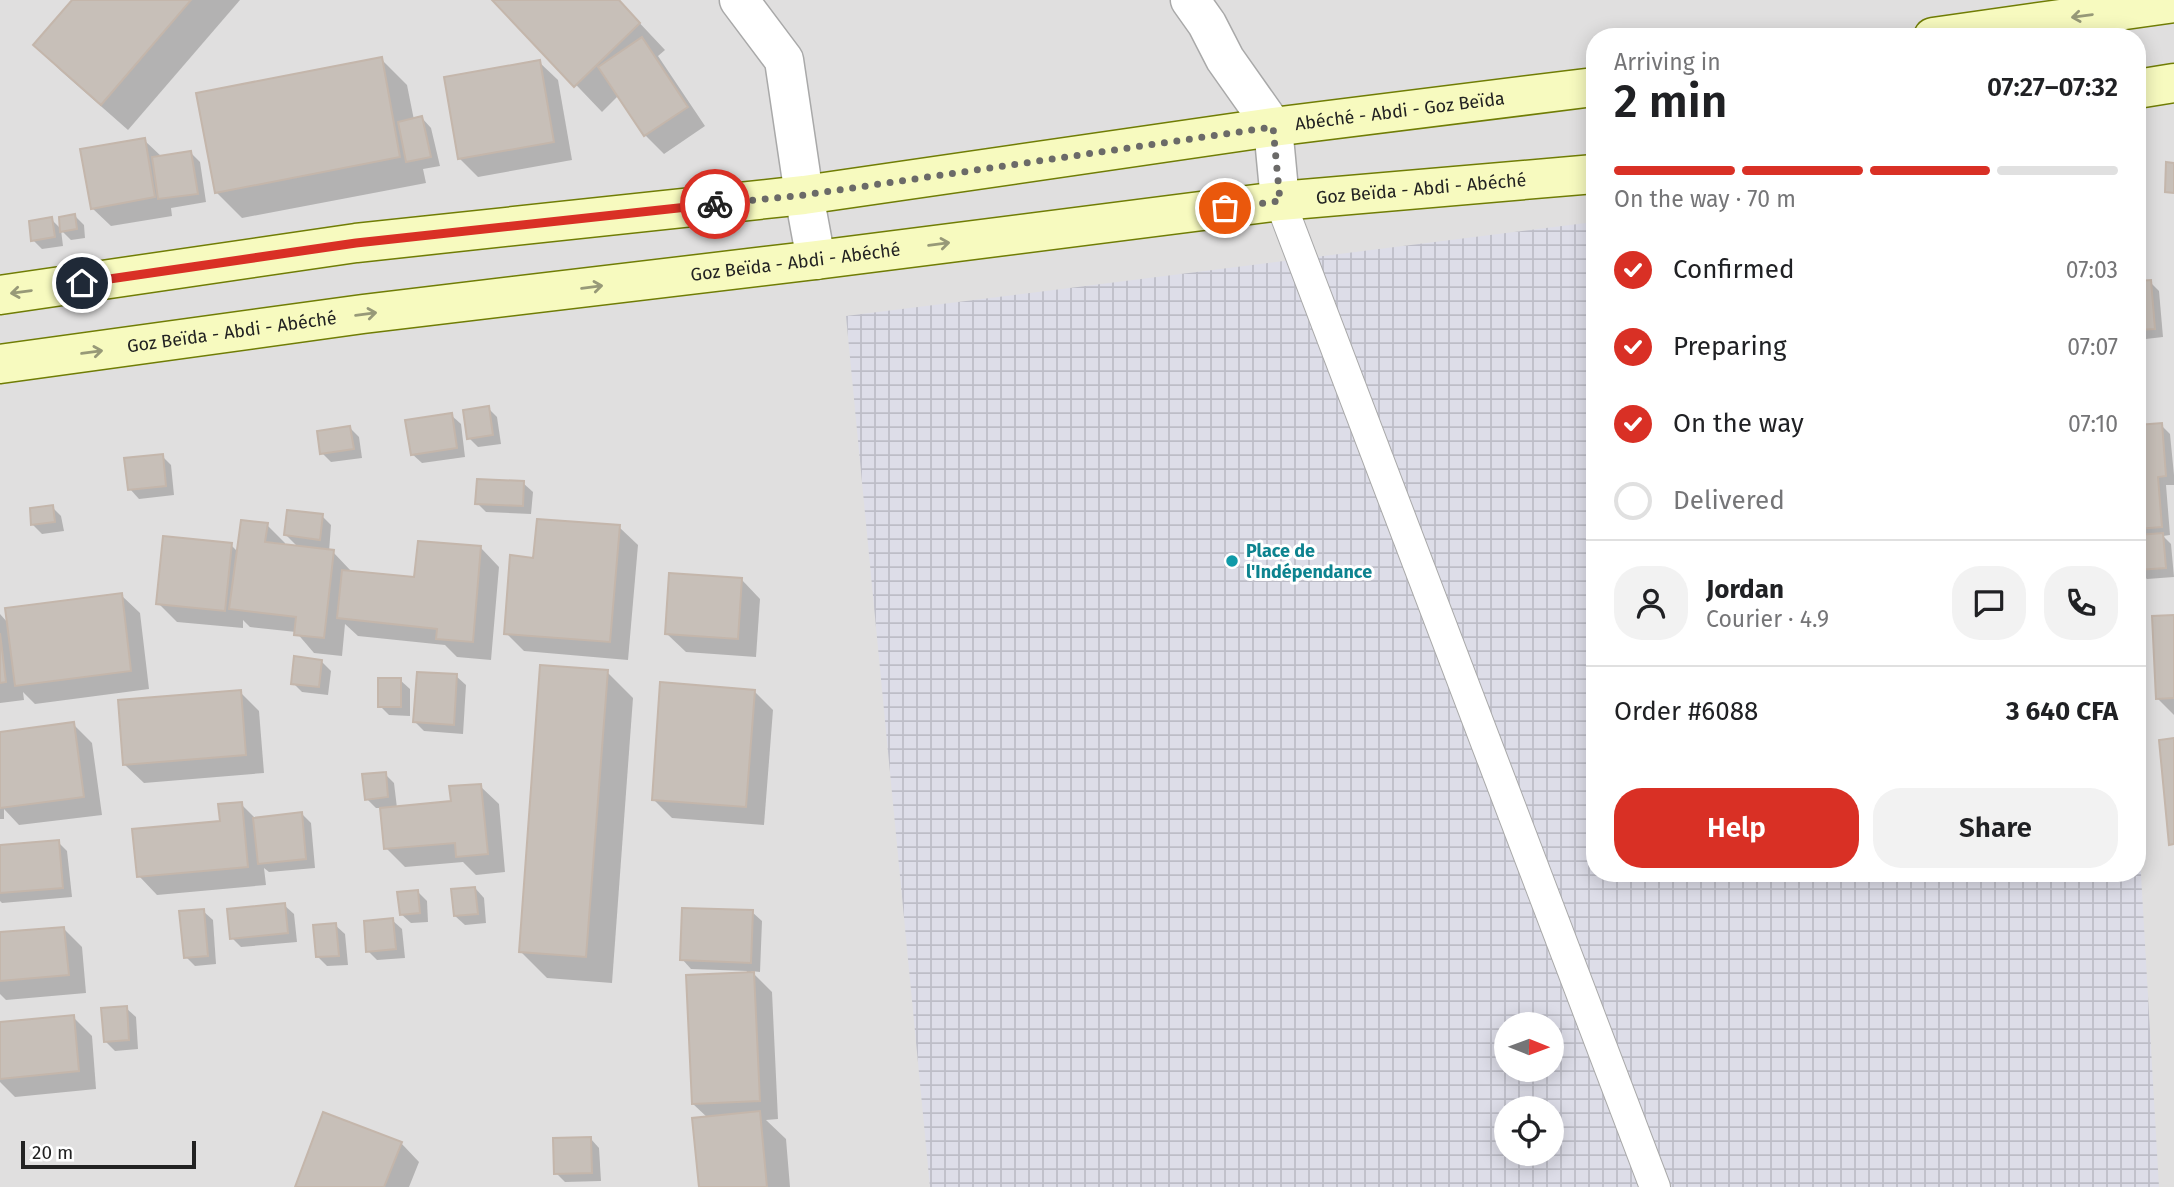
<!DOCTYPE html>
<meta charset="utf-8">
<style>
:root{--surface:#fff;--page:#f2f2f2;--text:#202124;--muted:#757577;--line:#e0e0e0;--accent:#d93025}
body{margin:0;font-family:"Fira Sans",sans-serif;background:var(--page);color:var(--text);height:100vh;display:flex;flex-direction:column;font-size:26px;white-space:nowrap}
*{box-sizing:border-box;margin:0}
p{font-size:23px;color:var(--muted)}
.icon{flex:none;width:38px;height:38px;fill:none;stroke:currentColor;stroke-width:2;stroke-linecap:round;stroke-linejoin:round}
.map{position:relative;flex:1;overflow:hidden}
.drawer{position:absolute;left:1586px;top:28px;width:560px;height:854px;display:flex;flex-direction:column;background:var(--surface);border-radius:28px;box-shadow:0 4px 18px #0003}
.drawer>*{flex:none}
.needle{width:46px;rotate:91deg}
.tools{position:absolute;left:1494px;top:1012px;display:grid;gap:14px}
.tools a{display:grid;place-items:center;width:70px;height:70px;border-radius:50%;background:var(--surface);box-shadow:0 4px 18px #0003;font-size:35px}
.scale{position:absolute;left:21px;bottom:18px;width:175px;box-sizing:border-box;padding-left:7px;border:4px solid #222;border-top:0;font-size:19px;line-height:24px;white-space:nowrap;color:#222;-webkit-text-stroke:5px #fff;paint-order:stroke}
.pin{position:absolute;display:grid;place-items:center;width:60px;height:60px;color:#fff;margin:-30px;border:4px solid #fff;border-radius:50%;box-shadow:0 2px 7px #0007}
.courier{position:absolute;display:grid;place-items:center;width:70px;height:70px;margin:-35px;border:5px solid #d93025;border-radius:50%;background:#fff;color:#222;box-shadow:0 2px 9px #0007}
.headline em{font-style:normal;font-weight:600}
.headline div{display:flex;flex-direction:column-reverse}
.headline{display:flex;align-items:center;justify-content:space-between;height:119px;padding:0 28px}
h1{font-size:46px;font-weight:600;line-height:52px}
.bar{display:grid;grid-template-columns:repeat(4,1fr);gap:10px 7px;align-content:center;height:84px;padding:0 28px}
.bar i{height:9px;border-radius:5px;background:var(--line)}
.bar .active{background:var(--accent)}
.bar p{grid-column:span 4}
.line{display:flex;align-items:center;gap:18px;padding:0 28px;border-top:2px solid var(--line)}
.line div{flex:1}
.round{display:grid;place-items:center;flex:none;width:74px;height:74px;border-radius:28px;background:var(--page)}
ol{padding:0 28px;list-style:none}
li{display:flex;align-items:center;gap:21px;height:77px}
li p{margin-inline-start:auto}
li .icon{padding:7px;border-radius:50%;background:var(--accent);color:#fff;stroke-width:4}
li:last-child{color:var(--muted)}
li i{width:38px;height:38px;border:4px solid var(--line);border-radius:50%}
.button{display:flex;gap:14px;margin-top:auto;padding:14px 28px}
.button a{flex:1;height:80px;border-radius:28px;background:var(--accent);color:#fff;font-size:28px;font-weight:600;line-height:80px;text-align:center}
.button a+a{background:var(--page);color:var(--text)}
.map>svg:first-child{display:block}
</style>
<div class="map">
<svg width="2174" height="1187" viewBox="0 0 2174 1187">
<defs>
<pattern id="plaza-grid" width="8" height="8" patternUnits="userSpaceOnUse" patternTransform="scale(1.75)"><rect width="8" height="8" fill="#dddde8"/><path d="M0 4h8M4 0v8" fill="none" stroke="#bdbdc7"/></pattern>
</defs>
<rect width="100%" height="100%" fill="#f2efe9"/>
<path fill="#e0dfdf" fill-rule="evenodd" d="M0,0H2174V1187H0ZM1594,37H2137V873H1594ZM1507,1024H1552V1069H1507ZM1507,1108H1552V1153H1507Z"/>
<path fill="url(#plaza-grid)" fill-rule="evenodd" d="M1594,222V873H2137V805L2159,1187H930L846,316ZM1507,1024H1552V1069H1507ZM1507,1108H1552V1153H1507Z"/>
<g fill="#0003">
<path d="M74,0H240L128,130L61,71L35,45Z"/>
<path d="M495,0H618L665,50L658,56L705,126L664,154L645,135L619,95L602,112Z"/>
<path d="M381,59L407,85L414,120L422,118L431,128L440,166L423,169L426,183L242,218L216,192Z"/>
<path d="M539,62L558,80L572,160L478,177L460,159Z"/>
<path d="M144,140L162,157L191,153L200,162L206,202L171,208L172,216L111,226L92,208Z"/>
<path d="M2137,158L2143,164L2141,189L2137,188Z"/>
<path d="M75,216L84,225L85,238L71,240L61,230L63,246L42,249L33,240L51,219L62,230Z"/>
<path d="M2150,282L2159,291L2163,337L2137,340V283Z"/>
<path d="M488,408L497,417L501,444L478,447L469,438Z"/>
<path d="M451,415L461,424L465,457L422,463L412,454Z"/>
<path d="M2161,425L2170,434L2174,475V485H2166L2170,535L2163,536L2171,544L2174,577L2147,579L2137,570V537H2144L2137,530V427Z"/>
<path d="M350,428L359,437L362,458L331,462L322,453Z"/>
<path d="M162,456L171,465L174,495L139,499L130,489Z"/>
<path d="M523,483L533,492L531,514L486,512L477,503Z"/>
<path d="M52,507L61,516L64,531L42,534L33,525Z"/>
<path d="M322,516L331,525L329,552H333L351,571V573L416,579L481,548L499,567L491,660L457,657L445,645L358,636L345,624L342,656L314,653L296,632L250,627L243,620V628L177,622L158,603L231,545L238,552L267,525L285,543V546L299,548L286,535Z"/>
<path d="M619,527L638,545L628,660L524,651L506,633L535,560Z"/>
<path d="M742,580L760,599L756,657L686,652L667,634Z"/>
<path d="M121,595L140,613L149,689L35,704L23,692L24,700L0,703V614L8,623Z"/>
<path d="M2174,617V715L2157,698Z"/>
<path d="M321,661L331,671L328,695L302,692L293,683Z"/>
<path d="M607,672L633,698L612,983L547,978L521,952Z"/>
<path d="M456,676L466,685L463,734L424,731L415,722Z"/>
<path d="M400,680L410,689V716L389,715L380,706Z"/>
<path d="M754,691L773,710L764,825L672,818L653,799Z"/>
<path d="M240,692L259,711L264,773L144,783L125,765Z"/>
<path d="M73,724L92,743L102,815L19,825L4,809V819H0V733Z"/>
<path d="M385,774L394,783L397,808L453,803L480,786L499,804L505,872L476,875L463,862L405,867L386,848L382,808H376L367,799Z"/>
<path d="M241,804L256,819L302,814L311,823L315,868L269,872L264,868L266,885L157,895L139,876L222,822Z"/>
<path d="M58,842L67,851L72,897L2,903L0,901V847Z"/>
<path d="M475,888L484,898L486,923L465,925L455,916Z"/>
<path d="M418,892L427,901L428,922L411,923L401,914Z"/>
<path d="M284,905L294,914L297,942L241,947L232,938Z"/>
<path d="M203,911L213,920L216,964L195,966L186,957Z"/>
<path d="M752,912L762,921L760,972L751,971L772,992L778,1119L766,1120L786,1139L790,1187H701L708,1118L693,1104L747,971L691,969L682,959Z"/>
<path d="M392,920L402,929L405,958L377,960L368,951Z"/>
<path d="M335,925L345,934L348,965L327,966L318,957Z"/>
<path d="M63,928L82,947L86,993L6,1000L0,994V934Z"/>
<path d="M126,1008L136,1017L138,1049L115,1051L106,1042Z"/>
<path d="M73,1017L92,1036L96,1089L15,1097L0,1082V1024Z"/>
<path d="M590,1138L599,1148L601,1181L565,1182L556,1173Z"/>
<path d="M401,1143L419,1162L409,1187H297Z"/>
</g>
<g fill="#c7bfb8" stroke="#c4b6ab" stroke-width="2">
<path d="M72,0H191L101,105L33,45Z"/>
<path d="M492,0H619L640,23L574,87Z"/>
<path d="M642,37L688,107L644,136L598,67Z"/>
<path d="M382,57L400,157L215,193L196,93Z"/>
<path d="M540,60L554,142L458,159L444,77Z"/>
<path d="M422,116L431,157L406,162L398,122Z"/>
<path d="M145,138L155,197L91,209L80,149Z"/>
<path d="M191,151L198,194L158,199L152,157Z"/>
<path d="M2166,162L2174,163V193L2165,192Z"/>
<path d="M75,214L77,229L60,232L59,217Z"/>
<path d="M52,217L55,237L31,241L29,221Z"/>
<path d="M2151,280L2155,329L2137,330V281Z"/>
<path d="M489,406L493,435L467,439L463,410Z"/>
<path d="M452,413L457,448L411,455L405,420Z"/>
<path d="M2162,423L2166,476L2158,477L2162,527L2137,529V425Z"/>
<path d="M350,426L354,449L320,454L317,431Z"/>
<path d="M163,454L166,486L128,490L124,458Z"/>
<path d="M477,479L524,481L523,506L475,504Z"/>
<path d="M53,505L55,522L31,525L30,508Z"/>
<path d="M287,510L323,514L320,540L284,535Z"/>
<path d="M537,519L620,525L610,642L504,634L510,555L533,558Z"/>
<path d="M241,520L268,523L265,542L334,550L324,638L294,635L296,617L229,609Z"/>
<path d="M2163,533L2166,568L2137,570V535Z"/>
<path d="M163,536L232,543L225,611L156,604Z"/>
<path d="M418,541L481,546L473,642L436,639L437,629L337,618L342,570L414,577Z"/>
<path d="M669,573L742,578L738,639L665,634Z"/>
<path d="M122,593L131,671L15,686L5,608Z"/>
<path d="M2174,615V698L2156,699L2152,616Z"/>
<path d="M0,633L6,682L0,683Z"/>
<path d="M294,656L322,660L319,687L291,684Z"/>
<path d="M540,665L608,670L586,957L519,952Z"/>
<path d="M417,672L457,674L454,725L413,722Z"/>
<rect x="378" y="678" width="23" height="29"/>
<path d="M660,682L755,690L746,807L652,800Z"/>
<path d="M241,690L246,755L123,765L118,700Z"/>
<path d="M74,722L84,797L0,808V732Z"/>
<path d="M2174,738V844L2169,845L2159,740Z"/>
<path d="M386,772L388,797L365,800L362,774Z"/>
<path d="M481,784L488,854L456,857L455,843L384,849L380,808L451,801L449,786Z"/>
<path d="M242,802L248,867L137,877L132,829L220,821L218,804Z"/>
<path d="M302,812L306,859L258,864L253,818Z"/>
<path d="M59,840L63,888L0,893V845Z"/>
<path d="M475,887L478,914L454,916L451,889Z"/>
<path d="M418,890L420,913L400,915L397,892Z"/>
<path d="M285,903L288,933L230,939L227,909Z"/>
<path d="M682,908L753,910L751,963L680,960Z"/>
<path d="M204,909L208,956L184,958L179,911Z"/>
<path d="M393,918L396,949L366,952L364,921Z"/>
<path d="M336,923L339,956L316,957L313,925Z"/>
<path d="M64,927L69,975L0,981V932Z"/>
<path d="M754,972L760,1101L692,1104L686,975Z"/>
<path d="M127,1006L129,1040L104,1042L101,1008Z"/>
<path d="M74,1015L79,1071L0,1079V1022Z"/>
<path d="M760,1111L767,1187H699L692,1118Z"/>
<path d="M323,1112L402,1142L384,1187H295Z"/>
<path d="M591,1137L592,1173L554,1174L553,1138Z"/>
</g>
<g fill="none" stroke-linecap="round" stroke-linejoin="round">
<g stroke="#a9a9a9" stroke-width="32">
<path id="service" d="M1280,201L1655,1187"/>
</g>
<g stroke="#a9a9a9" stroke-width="41">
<g id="minor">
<path d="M739,0L784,60L804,195L816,260"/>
<path d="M1190,0L1207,24L1225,59L1273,127L1280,201"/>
</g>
</g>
<g stroke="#707d05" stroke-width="41">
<g id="secondary">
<path d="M1933,37L2174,3"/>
<path d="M2137,89L2174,83"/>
<path id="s1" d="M0,295L356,243L804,195L1273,127L1594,87"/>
<path id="s2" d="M0,364L363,314L816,260L1280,201L1594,174"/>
</g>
</g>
<use href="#service" stroke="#fff" stroke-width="30"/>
<use href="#minor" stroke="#fff" stroke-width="38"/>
<use href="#secondary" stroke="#f7fabf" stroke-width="38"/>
</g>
<defs><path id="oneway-shaft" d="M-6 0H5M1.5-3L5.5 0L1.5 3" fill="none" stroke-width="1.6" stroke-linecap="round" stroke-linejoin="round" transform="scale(1.75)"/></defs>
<g stroke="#979978">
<use href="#oneway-shaft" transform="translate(2082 16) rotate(172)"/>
<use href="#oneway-shaft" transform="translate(939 244) rotate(-7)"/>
<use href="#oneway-shaft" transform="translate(592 287) rotate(-7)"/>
<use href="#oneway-shaft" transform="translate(21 292) rotate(172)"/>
<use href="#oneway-shaft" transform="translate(366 314) rotate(-7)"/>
<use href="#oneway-shaft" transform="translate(92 352) rotate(-8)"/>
</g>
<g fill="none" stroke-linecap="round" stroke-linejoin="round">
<path stroke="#6b6a68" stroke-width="7" stroke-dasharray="0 12.6" d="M715,204L804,195L1273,127L1280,201L1225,208"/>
<path stroke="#d93025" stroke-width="9" d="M82,283L356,243L715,204"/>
</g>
<circle fill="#0f9aa8" stroke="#fff" stroke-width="2.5" cx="1232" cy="561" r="7"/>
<g text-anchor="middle" stroke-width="6" stroke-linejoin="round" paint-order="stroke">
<g font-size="18" fill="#222" stroke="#fff">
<text dy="6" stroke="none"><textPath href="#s1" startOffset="1412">Abéché - Abdi - Goz Beïda</textPath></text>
<text dy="6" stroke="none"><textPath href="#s2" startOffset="1432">Goz Beïda - Abdi - Abéché</textPath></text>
<text dy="6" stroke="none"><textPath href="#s2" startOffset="802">Goz Beïda - Abdi - Abéché</textPath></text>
<text dy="6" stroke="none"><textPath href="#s2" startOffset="234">Goz Beïda - Abdi - Abéché</textPath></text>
</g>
<g font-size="18" font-weight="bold" fill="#0d838f" stroke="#fff" text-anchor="start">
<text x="1246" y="557">Place de<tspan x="1246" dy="21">l'Indépendance</tspan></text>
</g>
</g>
</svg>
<div class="tools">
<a><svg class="needle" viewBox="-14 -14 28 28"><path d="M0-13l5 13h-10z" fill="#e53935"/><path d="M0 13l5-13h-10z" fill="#757577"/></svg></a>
<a><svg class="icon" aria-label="locate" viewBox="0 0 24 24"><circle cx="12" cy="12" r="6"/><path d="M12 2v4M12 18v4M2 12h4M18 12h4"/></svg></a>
</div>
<div class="scale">20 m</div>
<div class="pin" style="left:1225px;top:208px;background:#ea580c"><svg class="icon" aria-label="bag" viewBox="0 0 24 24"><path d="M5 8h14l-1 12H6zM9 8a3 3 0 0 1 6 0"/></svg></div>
<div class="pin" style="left:82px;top:283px;background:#1f2937"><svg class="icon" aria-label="home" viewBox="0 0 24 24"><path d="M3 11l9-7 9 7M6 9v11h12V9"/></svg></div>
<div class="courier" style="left:715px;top:204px"><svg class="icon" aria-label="bike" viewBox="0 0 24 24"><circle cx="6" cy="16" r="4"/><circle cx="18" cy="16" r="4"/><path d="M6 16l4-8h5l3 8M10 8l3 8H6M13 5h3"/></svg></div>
<section class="drawer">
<div class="headline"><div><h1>2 min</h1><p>Arriving in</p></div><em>07:27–07:32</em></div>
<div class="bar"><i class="active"></i><i class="active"></i><i class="active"></i><i></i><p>On the way · 70 m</p></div>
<ol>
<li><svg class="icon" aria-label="check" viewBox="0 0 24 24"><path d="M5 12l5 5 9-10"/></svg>Confirmed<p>07:03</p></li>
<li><svg class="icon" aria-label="check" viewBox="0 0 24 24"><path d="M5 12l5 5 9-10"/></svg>Preparing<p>07:07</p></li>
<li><svg class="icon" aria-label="check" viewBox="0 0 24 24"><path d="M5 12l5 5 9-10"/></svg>On the way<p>07:10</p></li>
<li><i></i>Delivered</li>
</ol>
<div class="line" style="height:126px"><a class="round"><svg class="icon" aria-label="person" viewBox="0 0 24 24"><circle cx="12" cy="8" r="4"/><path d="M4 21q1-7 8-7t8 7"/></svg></a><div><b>Jordan</b><p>Courier · 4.9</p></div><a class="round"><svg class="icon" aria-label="chat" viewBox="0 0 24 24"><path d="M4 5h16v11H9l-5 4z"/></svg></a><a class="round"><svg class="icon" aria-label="phone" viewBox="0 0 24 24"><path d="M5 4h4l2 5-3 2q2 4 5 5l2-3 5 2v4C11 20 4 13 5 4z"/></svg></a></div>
<div class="line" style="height:91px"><div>Order #6088</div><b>3 640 CFA</b></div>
<div class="button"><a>Help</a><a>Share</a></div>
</section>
</div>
